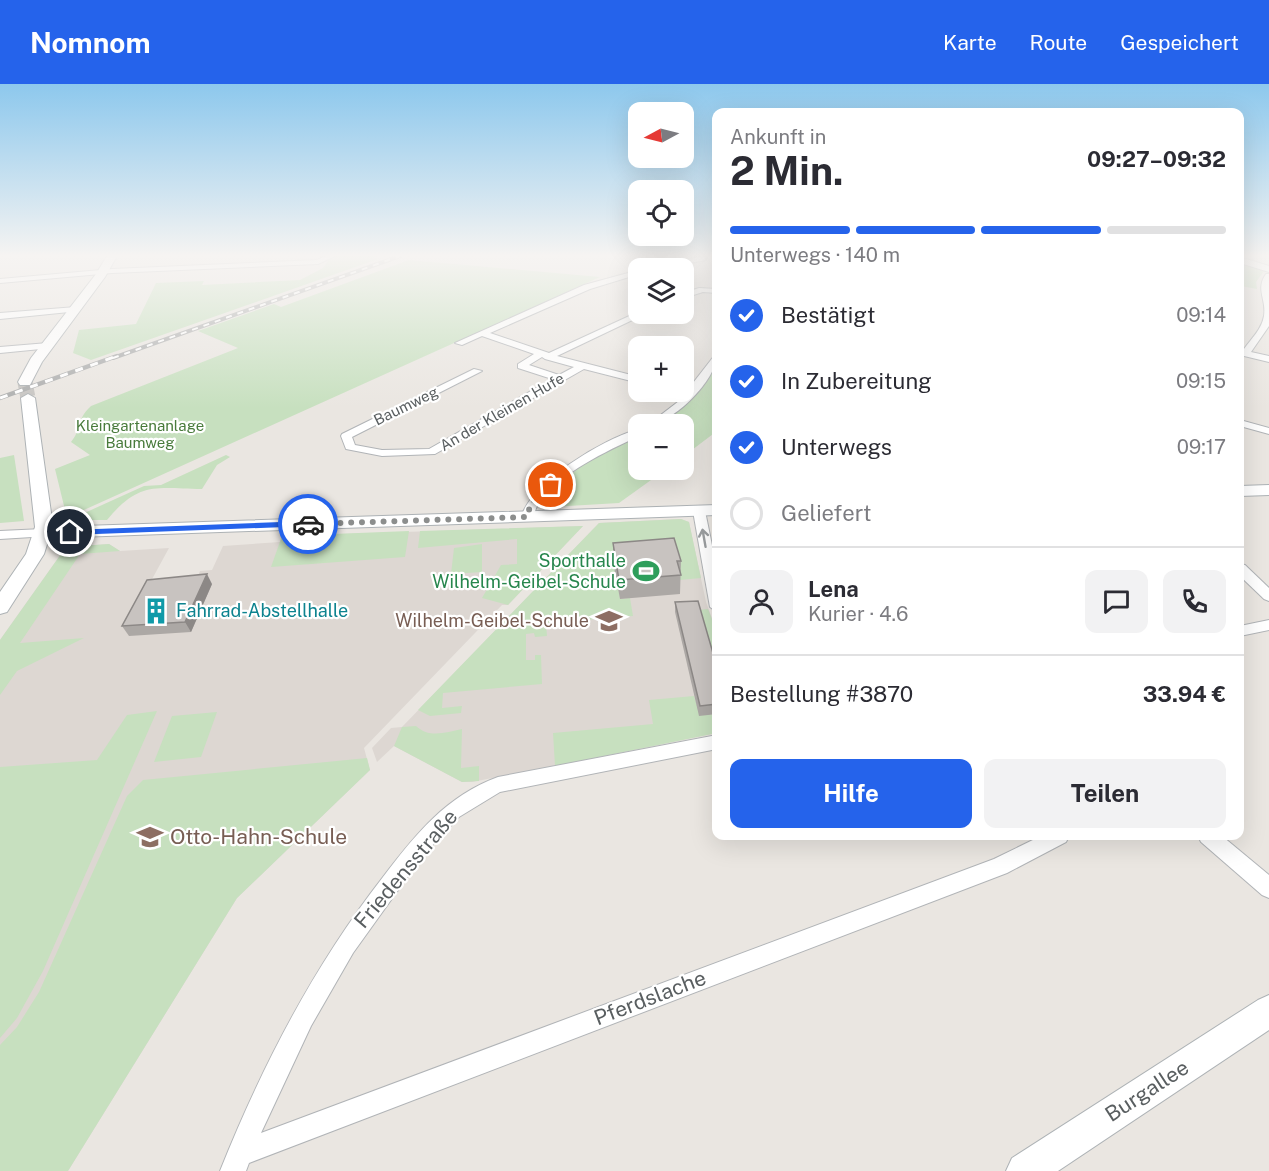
<!DOCTYPE html>
<html lang="de">
<meta charset="utf-8">
<style>
:root{--surface:#fff;--page:#f2f2f3;--text:#2b2b33;--muted:#7c7c81;--line:#e1e1e2;--accent:#2563eb}
body{margin:0;font-family:"Public Sans",sans-serif;background:var(--page);color:var(--text);height:100vh;display:flex;flex-direction:column;font-size:22px;white-space:nowrap}
*{box-sizing:border-box;margin:0}
p{font-size:20px;color:var(--muted)}
.icon{flex:none;width:33px;height:33px;fill:none;stroke:currentColor;stroke-width:2;stroke-linecap:round;stroke-linejoin:round}
.map{position:relative;flex:1;overflow:hidden}
.panel{position:absolute;left:712px;top:24px;width:532px;height:732px;display:flex;flex-direction:column;background:var(--surface);border-radius:12px;box-shadow:0 6px 24px #0002}
.panel>*{flex:none}
.needle{width:39px;rotate:263deg}
.fabs{position:absolute;left:628px;top:18px;display:grid;gap:12px}
.fabs a{display:grid;place-items:center;width:66px;height:66px;border-radius:12px;background:var(--surface);box-shadow:0 6px 24px #0002;font-size:30px}
.pin{position:absolute;display:grid;place-items:center;width:51px;height:51px;color:#fff;margin:-26px;border:3px solid #fff;border-radius:50%;box-shadow:0 2px 6px #0007}
.courier{position:absolute;display:grid;place-items:center;width:60px;height:60px;margin:-30px;border:4px solid #2563eb;border-radius:50%;background:#fff;color:#222;box-shadow:0 2px 8px #0007}
.headline em{font-style:normal;font-weight:700}
.headline div{display:flex;flex-direction:column-reverse}
.headline{display:flex;align-items:center;justify-content:space-between;height:102px;padding:0 18px}
h1{font-size:39px;font-weight:700;line-height:45px}
.bar{display:grid;grid-template-columns:repeat(4,1fr);gap:9px 6px;align-content:center;height:72px;padding:0 18px}
.bar i{height:8px;border-radius:4px;background:var(--line)}
.bar .on{background:var(--accent)}
.bar p{grid-column:span 4}
.line{display:flex;align-items:center;gap:15px;padding:0 18px;border-top:2px solid var(--line)}
.line div{flex:1}
.round{display:grid;place-items:center;flex:none;width:63px;height:63px;border-radius:12px;background:var(--page)}
ol{padding:0 18px;list-style:none}
li{display:flex;align-items:center;gap:18px;height:66px}
li p{margin-inline-start:auto}
li .icon{padding:6px;border-radius:50%;background:var(--accent);color:#fff;stroke-width:4}
li:last-child{color:var(--muted)}
li i{width:33px;height:33px;border:3px solid var(--line);border-radius:50%}
.button{display:flex;gap:12px;margin-top:auto;padding:12px 18px}
.button a{flex:1;height:69px;border-radius:12px;background:var(--accent);color:#fff;font-size:24px;font-weight:700;line-height:69px;text-align:center}
.button a+a{background:var(--page);color:var(--text)}
header{display:flex;align-items:center;gap:36px;box-sizing:border-box;height:84px;padding:0 30px;background:var(--accent);color:#fff}
header strong{font-size:28px}
nav{display:flex;gap:33px;margin-inline-start:auto;font-size:21px}
.map>svg:first-child{display:block}
</style>
<header>
<strong>Nomnom</strong>
<nav><a>Karte</a><a>Route</a><a>Gespeichert</a></nav>
</header>
<div class="map">
<svg width="1269" height="1087" viewBox="0 0 1269 1087">
<rect width="100%" height="100%" fill="#eae6e1"/>
<g fill="#ddd7d2">
<path d="M681,435L689,438L706,518L717,548V649L472,698H462L394,662L377,678L372,664L391,644L402,643L599,439Z"/>
<path d="M583,442L508,521H502L364,664L370,686L237,814L68,1087H0V556L66,463L109,460L120,467L169,464L151,497L197,494L200,487L212,486L223,462L280,458L282,452Z"/>
</g>
<g fill="#c7e0bf">
<path d="M332,172H376L373,173L378,175L91,276L73,269L79,246L136,240L156,199L204,197L202,201L300,196L323,184Z"/>
<path d="M409,176L600,193L75,430H66L55,385L90,371L71,358C82,345 75,337 91,322L238,264L198,247L274,220L281,223Z"/>
<path d="M1240,178L1264,187L1256,198L1257,205L1241,202Z"/>
<path d="M717,279V347L684,372V340H658L693,312Z"/>
<path d="M639,351V386H665L619,419L551,423V418L538,419L587,377Z"/>
<path d="M14,371L24,437L0,439V374Z"/>
<path d="M226,371L230,373L217,381L202,405C155,404 139,397 107,436H76L80,431L144,402L161,401Z"/>
<path d="M681,435L689,438L701,494L680,496L614,478L620,515L630,514L633,532L546,539L547,552L535,553L534,549L526,550V576H535V571H541L542,600L443,609L442,624L462,622L461,629L430,632L418,626L599,439Z"/>
<path d="M583,442L508,521L482,514L501,481L517,480V455L418,464L420,447Z"/>
<path d="M409,447L405,473L271,483L282,452Z"/>
<path d="M109,460L120,467L80,470L20,559L84,554L17,587L0,611V556L66,463Z"/>
<path d="M482,460V488L451,490L454,464Z"/>
<path d="M708,525L717,548V596L698,526Z"/>
<path d="M694,612L700,631L717,630V649L555,682L553,649L653,640L649,616Z"/>
<path d="M157,627L43,887L17,934L0,954V683L97,676L127,631Z"/>
<path d="M217,628L201,673L154,678L172,632Z"/>
<path d="M416,642C430,655 446,648 462,645L461,684L479,682V697L462,698L394,662L402,643Z"/>
<path d="M367,674L370,686L237,814L68,1087H0V961L17,943L39,908L127,712L143,696Z"/>
</g>
<g fill="none" stroke-linecap="round" stroke-linejoin="round">
<path stroke="#c6c4c1" stroke-width="15" stroke-dasharray="15 8" stroke-linecap="butt" d="M25,298L28,314"/>
<g stroke="#b1b4b7" stroke-width="2">
<g id="street">
<path d="M326,172H335L318,180L112,189L0,199V195L112,185L317,176Z"/>
<path d="M703,172L706,176L663,184H651Z"/>
<path d="M639,186V190L590,205L490,249L549,269L638,228L645,230L557,272L639,293V299L584,285L435,370L382,372L346,365L341,352L342,350L474,285L482,287L352,353L355,361L382,366L429,365L552,295L518,284V280L534,270L482,252L462,261L455,259L584,201ZM542,273L545,275L574,283L559,291L529,281Z"/>
<path d="M1266,190H1269V242L1251,268L1269,272V278L1240,271V265H1244C1251,255 1262,245 1264,232C1267,216 1255,205 1266,190Z"/>
<path d="M699,204L717,205V209L703,208L684,214V209Z"/>
<path d="M76,223L80,225L79,227L0,235V229Z"/>
<path d="M48,259L53,262L51,264L0,269V263Z"/>
<path d="M717,271C717,295 673,340 649,340L679,317L714,272Z"/>
<path d="M1240,336L1269,344V350L1240,342Z"/>
<path d="M639,345V352C605,368 561,388 539,419C535,424 535,430 531,436H523L521,433C533,397 603,355 639,345Z"/>
<path d="M699,423L705,427L717,486V528L710,523L693,427Z"/>
<path d="M43,445L50,449L48,452L0,455V447Z"/>
<path d="M1240,480L1245,481L1269,504V517L1264,515L1240,492Z"/>
<path d="M1269,536V546L1240,552V542Z"/>
<path d="M717,651V665L500,708L459,733L424,770L353,869L311,942L261,1049L994,775L1041,752H1069L1066,758L1007,789L249,1079L246,1087H220C262,982 313,883 383,793C415,751 446,712 498,693Z"/>
<path d="M1198,752H1222L1269,791V814L1262,811L1201,758Z"/>
</g>
</g>
<g stroke="#adb2b5" stroke-width="2">
<g id="secondary">
<path d="M107,172H117L105,193L42,278L30,301H20L18,298L31,274L96,190Z"/>
<path d="M1240,173L1269,182V188L1240,179Z"/>
<path d="M28,310L35,314L53,443L717,421V431L49,454L44,470L7,528L0,530V508L26,470L35,443L21,314Z"/>
<path d="M1269,401V411L1240,412V402Z"/>
<path d="M1269,911V946L1058,1087H1006L1012,1074L1258,916Z"/>
</g>
</g>
<use href="#street" fill="#fff" fill-rule="evenodd"/>
<use href="#secondary" fill="#fff" fill-rule="evenodd"/>
<g stroke="#adaeae" stroke-width="4">
<path id="rail-far1" d="M113,274L400,172"/>
</g>
<g stroke="#adaeae" stroke-width="4.5">
<path id="rail" d="M0,314L117,272"/>
</g>
<use href="#rail-far1" stroke="#fff" stroke-width="2" stroke-dasharray="6" stroke-linecap="butt"/>
<use href="#rail" stroke="#fff" stroke-width="3" stroke-dasharray="8" stroke-linecap="butt"/>
</g>
<g fill="#aca8a5">
<path d="M613,459L681,477L680,510L620,515L613,478Z"/>
<path d="M212,500L191,548L129,552L122,542Z"/>
<path d="M675,518L717,583V630L699,632L675,528Z"/>
</g>
<path fill="#8c8886" d="M207,490L212,500L191,548L185,538Z"/>
<g fill="#c8c3c0" stroke="#8c8886" stroke-width="1.5">
<path d="M674,454L681,477H677L681,491L619,496L613,459Z"/>
<path d="M207,490L185,538L122,542L147,496Z"/>
<path d="M698,517L717,583V620L700,622L675,518Z"/>
</g>
<defs><path id="oneway-shaft" d="M-6 0H5M1.5-3L5.5 0L1.5 3" fill="none" stroke-width="1.6" stroke-linecap="round" stroke-linejoin="round" transform="scale(1.5)"/></defs>
<use stroke="#9b9ea0" href="#oneway-shaft" transform="translate(704 454) rotate(-100)"/>
<linearGradient id="sky" x2="0" y2="1"><stop stop-color="#8dc8ed"/><stop offset="0.53" stop-color="#f6f4f2"/><stop offset="1" stop-color="#f6f4f2" stop-opacity="0"/></linearGradient>
<rect width="1269" height="324" fill="url(#sky)"/>
<path fill="#2563eb" d="M308,437L311,442L70,451L66,448L70,446Z"/>
<g fill="none" stroke-linecap="round" stroke-linejoin="round">
<path stroke="#8c8e8d" stroke-width="6" stroke-dasharray="0 10.8" d="M308,440L527,433L531,419L551,401"/>
</g>
<defs>
<g id="stadium-bare" transform="scale(2.07)"><path d="M0-5a6.5 5 0 1 0 0 10a6.5 5 0 1 0 0-10ZM-3.5-1.8h7v3.6h-7Z" fill="#2e9e5b" stroke="#fff" stroke-width="2.5" paint-order="stroke"/></g>
<g id="building-bare" transform="scale(2.07)"><path d="M-4-6H4V6H1V3H-1V6H-4ZM-2.5-4.3h1.7v1.8h-1.7ZM.8-4.3h1.7v1.8H.8ZM-2.5-1h1.7V.8h-1.7ZM.8-1h1.7V.8H.8Z" fill="#0f9aa8" stroke="#fff" stroke-width="2.5" paint-order="stroke"/></g>
<g id="school-bare" transform="scale(2.07)"><path d="M0-5L7-2L0 1L-7-2ZM-4 1L0 2.5L4 1V4Q0 6-4 4Z" fill="#8d6e63" stroke="#fff" stroke-width="2.5" paint-order="stroke"/></g>
</defs>
<g fill-rule="evenodd">
<use href="#stadium-bare" x="646" y="487"/>
<use href="#building-bare" x="156" y="527"/>
<use href="#school-bare" x="609" y="537"/>
<use href="#school-bare" x="150" y="753"/>
</g>
<g text-anchor="middle" stroke-width="4.5" stroke-linejoin="round" paint-order="stroke">
<g font-size="15" fill="#595e60" stroke="#fff">
<text transform="translate(406 322) rotate(-26)" y="5">Baumweg</text>
<text transform="translate(502 328) rotate(-30)" y="5">An der Kleinen Hufe</text>
</g>
<g font-size="15" fill="#497b3c" stroke="#fff">
<text x="140" y="347">Kleingartenanlage<tspan x="140" dy="17">Baumweg</tspan></text>
</g>
<g font-size="18" fill="#27864d" stroke="#fff" text-anchor="end">
<text x="626" y="483">Sporthalle<tspan x="626" dy="21">Wilhelm-Geibel-Schule</tspan></text>
</g>
<g font-size="18" fill="#0d838f" stroke="#fff" text-anchor="start">
<text x="176" y="533">Fahrrad-Abstellhalle</text>
</g>
<g font-size="18" fill="#785e54" stroke="#fff" text-anchor="end">
<text x="589" y="543">Wilhelm-Geibel-Schule</text>
</g>
<g font-size="21" fill="#785e54" stroke="#fff" text-anchor="start">
<text x="170" y="760">Otto-Hahn-Schule</text>
</g>
<g font-size="21" fill="#595e60" stroke="#fff">
<text transform="translate(406 785) rotate(-50)" y="7">Friedensstraße</text>
<text transform="translate(650 914) rotate(-21)" y="7">Pferdslache</text>
<text transform="translate(1147 1007) rotate(-33)" y="7">Burgallee</text>
</g>
</g>
</svg>
<div class="fabs">
<a><svg class="needle" viewBox="-14 -14 28 28"><path d="M0-13l5 13h-10z" fill="#e53935"/><path d="M0 13l5-13h-10z" fill="#7c7c81"/></svg></a>
<a><svg class="icon" aria-label="locate" viewBox="0 0 24 24"><circle cx="12" cy="12" r="6"/><path d="M12 2v4M12 18v4M2 12h4M18 12h4"/></svg></a>
<a><svg class="icon" aria-label="layers" viewBox="0 0 24 24"><path d="M12 4l9 5-9 5-9-5zM3 14l9 5 9-5"/></svg></a>
<a>+</a>
<a>−</a>
</div>
<div class="pin" style="left:551px;top:401px;background:#ea580c"><svg class="icon" aria-label="bag" viewBox="0 0 24 24"><path d="M5 8h14l-1 12H6zM9 8a3 3 0 0 1 6 0"/></svg></div>
<div class="pin" style="left:70px;top:448px;background:#1f2937"><svg class="icon" aria-label="home" viewBox="0 0 24 24"><path d="M3 11l9-7 9 7M6 9v11h12V9"/></svg></div>
<div class="courier" style="left:308px;top:440px"><svg class="icon" aria-label="car" viewBox="0 0 24 24"><path d="M5 17H2v-5l4-1 3-4h7l3 4 3 1v5h-3M9 17h6M6 11h13"/><circle cx="7" cy="17" r="2"/><circle cx="17" cy="17" r="2"/></svg></div>
<section class="panel">
<div class="headline"><div><h1>2 Min.</h1><p>Ankunft in</p></div><em>09:27–09:32</em></div>
<div class="bar"><i class="on"></i><i class="on"></i><i class="on"></i><i></i><p>Unterwegs · 140 m</p></div>
<ol>
<li><svg class="icon" aria-label="check" viewBox="0 0 24 24"><path d="M5 12l5 5 9-10"/></svg>Bestätigt<p>09:14</p></li>
<li><svg class="icon" aria-label="check" viewBox="0 0 24 24"><path d="M5 12l5 5 9-10"/></svg>In Zubereitung<p>09:15</p></li>
<li><svg class="icon" aria-label="check" viewBox="0 0 24 24"><path d="M5 12l5 5 9-10"/></svg>Unterwegs<p>09:17</p></li>
<li><i></i>Geliefert</li>
</ol>
<div class="line" style="height:108px"><a class="round"><svg class="icon" aria-label="person" viewBox="0 0 24 24"><circle cx="12" cy="8" r="4"/><path d="M4 21q1-7 8-7t8 7"/></svg></a><div><b>Lena</b><p>Kurier · 4.6</p></div><a class="round"><svg class="icon" aria-label="chat" viewBox="0 0 24 24"><path d="M4 5h16v11H9l-5 4z"/></svg></a><a class="round"><svg class="icon" aria-label="phone" viewBox="0 0 24 24"><path d="M5 4h4l2 5-3 2q2 4 5 5l2-3 5 2v4C11 20 4 13 5 4z"/></svg></a></div>
<div class="line" style="height:78px"><div>Bestellung #3870</div><b>33.94 €</b></div>
<div class="button"><a>Hilfe</a><a>Teilen</a></div>
</section>
</div>
